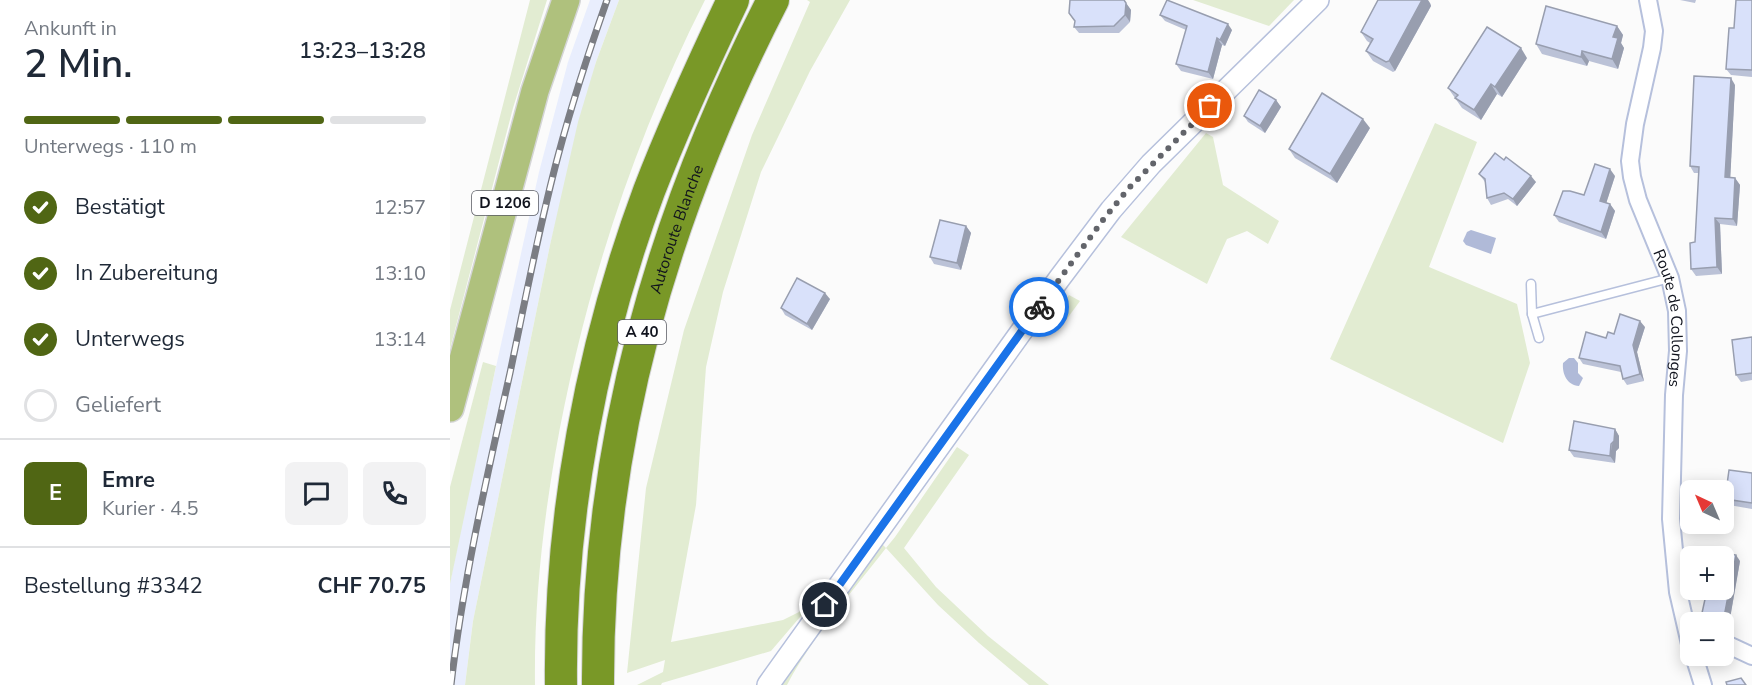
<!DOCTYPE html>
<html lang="de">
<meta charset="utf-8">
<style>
:root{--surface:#fff;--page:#f2f2f3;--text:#1f2937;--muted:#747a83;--line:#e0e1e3;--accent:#506614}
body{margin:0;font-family:"Nunito Sans",sans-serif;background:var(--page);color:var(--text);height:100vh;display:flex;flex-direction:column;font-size:22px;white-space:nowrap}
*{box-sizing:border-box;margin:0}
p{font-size:20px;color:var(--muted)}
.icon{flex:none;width:33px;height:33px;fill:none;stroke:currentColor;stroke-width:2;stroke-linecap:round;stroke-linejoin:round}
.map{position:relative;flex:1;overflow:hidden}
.drawer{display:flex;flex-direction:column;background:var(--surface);width:450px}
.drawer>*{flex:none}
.needle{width:39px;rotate:316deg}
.controls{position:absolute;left:1230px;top:480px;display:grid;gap:12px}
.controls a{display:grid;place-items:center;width:54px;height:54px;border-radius:9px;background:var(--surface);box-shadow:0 3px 15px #0003;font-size:30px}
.pin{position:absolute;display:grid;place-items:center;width:51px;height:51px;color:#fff;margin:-26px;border:3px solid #fff;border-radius:50%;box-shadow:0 2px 6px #0007}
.courier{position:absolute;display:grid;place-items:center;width:60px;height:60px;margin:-30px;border:4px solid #1a73e8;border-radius:50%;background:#fff;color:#222;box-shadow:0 2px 8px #0007}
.overview em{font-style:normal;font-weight:600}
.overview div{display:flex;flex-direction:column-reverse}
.overview{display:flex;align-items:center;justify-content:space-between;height:102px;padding:0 24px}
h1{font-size:39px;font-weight:600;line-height:45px}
.bar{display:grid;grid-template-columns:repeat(4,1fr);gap:9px 6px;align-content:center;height:72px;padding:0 24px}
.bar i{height:8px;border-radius:4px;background:var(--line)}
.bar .current{background:var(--accent)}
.bar p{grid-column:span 4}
.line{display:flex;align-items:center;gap:15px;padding:0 24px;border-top:2px solid var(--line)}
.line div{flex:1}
.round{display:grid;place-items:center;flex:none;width:63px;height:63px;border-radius:9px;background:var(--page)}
ol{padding:0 24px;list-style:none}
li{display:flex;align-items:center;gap:18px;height:66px}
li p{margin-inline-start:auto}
li .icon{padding:6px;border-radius:50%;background:var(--accent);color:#fff;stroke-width:4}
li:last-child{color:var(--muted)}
li i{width:33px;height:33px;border:3px solid var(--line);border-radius:50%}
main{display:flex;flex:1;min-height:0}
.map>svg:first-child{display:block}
</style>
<main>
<section class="drawer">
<div class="overview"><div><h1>2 Min.</h1><p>Ankunft in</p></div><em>13:23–13:28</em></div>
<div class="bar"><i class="current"></i><i class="current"></i><i class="current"></i><i></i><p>Unterwegs · 110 m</p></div>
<ol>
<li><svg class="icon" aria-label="check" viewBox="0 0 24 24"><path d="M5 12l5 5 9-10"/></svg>Bestätigt<p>12:57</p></li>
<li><svg class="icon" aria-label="check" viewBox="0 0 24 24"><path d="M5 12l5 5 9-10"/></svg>In Zubereitung<p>13:10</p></li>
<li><svg class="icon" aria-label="check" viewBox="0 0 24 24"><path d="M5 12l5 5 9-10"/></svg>Unterwegs<p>13:14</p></li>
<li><i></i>Geliefert</li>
</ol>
<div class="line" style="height:108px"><b class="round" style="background:var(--accent);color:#fff">E</b><div><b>Emre</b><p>Kurier · 4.5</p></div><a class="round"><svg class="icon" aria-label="chat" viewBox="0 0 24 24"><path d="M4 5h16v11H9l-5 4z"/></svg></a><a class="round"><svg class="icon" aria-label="phone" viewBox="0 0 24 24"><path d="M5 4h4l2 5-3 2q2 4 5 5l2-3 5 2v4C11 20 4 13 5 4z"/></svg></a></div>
<div class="line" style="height:78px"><div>Bestellung #3342</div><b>CHF 70.75</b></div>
</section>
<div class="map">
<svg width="1302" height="685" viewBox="0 0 1302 685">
<rect width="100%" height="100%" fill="#fbfbfb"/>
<path fill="#e9eefd" d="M140,0H169L146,62L100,245L23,621L15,685H0V584L10,530L89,172L118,62Z"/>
<g fill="#e2ecd2">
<path d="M80,0H97L63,108L0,349V310Z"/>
<path d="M169,0H255C182,144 133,297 105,455C92,531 84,608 85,685H15L23,621L100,245L128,122L146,62Z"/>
<path d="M357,0H400L360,71L311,172L273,292L256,367L246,505L221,642L333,620L349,612L368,596L321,651L212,683L211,685H187L213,672L215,660L177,673L196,488L234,330L302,135L360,2Z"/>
<path d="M743,0H844L819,26Z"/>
<path d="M985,123L1027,142L979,267L1067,304L1080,363L1053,443L880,359Z"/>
<path d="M756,133L763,137L773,185L829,221L818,244L797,231L777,239L757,284L671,237Z"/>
<path d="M619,295L630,301L608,331L599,323Z"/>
<path d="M33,362L46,366L0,584V487Z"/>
<path d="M507,447L519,455L454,548L486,587L538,636L599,685H579L529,643L488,605L436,548C402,592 363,636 337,685H332L370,627L432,544L436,548L445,537Z"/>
</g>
<g fill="#b0bad8">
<path d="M1021,230L1046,238L1041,254L1016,245L1013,241L1017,232Z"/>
<path d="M1119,358H1124L1128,363V373L1133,378L1129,386C1117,385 1112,374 1113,363Z"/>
</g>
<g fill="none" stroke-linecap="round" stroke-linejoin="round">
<g stroke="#b6c0dc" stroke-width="11">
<g id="service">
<path d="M1081,284L1082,314L1089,338"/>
<path d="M1082,314L1220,278"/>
</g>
</g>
<g stroke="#b6c0dc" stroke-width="20">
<g id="minor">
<path id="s1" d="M1198,0L1204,31L1202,48L1185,124L1180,161L1182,177L1188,200L1220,278L1227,311L1228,351L1224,395L1221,519L1228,592L1240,644"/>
<path d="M1274,643L1302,656"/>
<path d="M1244,656L1253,685"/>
</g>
</g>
<g stroke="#b6c0dc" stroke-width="24">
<path id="tertiary" d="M318,685L609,279L661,210L701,164L868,0"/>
</g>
<g stroke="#d4d5d6" stroke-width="30">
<path id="primary" d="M0,408L85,91L116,0"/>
</g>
<g stroke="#d4d5d6" stroke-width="34">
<g id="motorway">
<path d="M111,685C109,519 141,347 199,191C224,126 253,63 283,0"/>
<path id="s2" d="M148,685C147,441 212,216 323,0"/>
</g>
</g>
<use href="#service" stroke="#fff" stroke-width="8"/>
<use href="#minor" stroke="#fff" stroke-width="16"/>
<use href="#tertiary" stroke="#fff" stroke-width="21"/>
<use href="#primary" stroke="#afc17d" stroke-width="27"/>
<use href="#motorway" stroke="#799827" stroke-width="32"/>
<g stroke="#7b7d83" stroke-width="7">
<path id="rail" d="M1,685C13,580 37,476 60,373C75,301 89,227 108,156C122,103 139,51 157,0"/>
</g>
<use href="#rail" stroke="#fff" stroke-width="4.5" stroke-dasharray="14" stroke-linecap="butt"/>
</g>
<g fill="#bbc2d7">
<path d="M1230,0H1246L1245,3Z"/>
<path d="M1302,0V77L1281,75L1276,69L1284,28Z"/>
<path d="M676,3L681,10L680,22L669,33H629L624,27L625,22L619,13Z"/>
<path d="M980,3L981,6L945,71L943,72L923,61L916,51L920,43L917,41L911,32Z"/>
<path d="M710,15L782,30L775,46L772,45L763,79L731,71L726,64L736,30L715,21Z"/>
<path d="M1167,26L1173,35L1171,43L1174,48L1168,69L1139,61L1137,66L1092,54L1086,44Z"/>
<path d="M1077,58L1052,97L1047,94L1031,120L1012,108L998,88Z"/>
<path d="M1285,85L1280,178H1285L1290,185L1287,226L1270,224L1272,274L1246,276L1241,269L1245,242L1249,173H1244L1240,166Z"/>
<path d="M826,100L831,107L815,133L798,122L794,116Z"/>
<path d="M920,128L887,183L845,158L839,149Z"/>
<path d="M1029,174L1086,182L1067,206L1058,199L1041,205L1037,198L1035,182Z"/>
<path d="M1165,176L1156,203L1160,204L1165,211L1156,239L1109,222L1104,215Z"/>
<path d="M516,226L521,233L511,270L484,264L480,257Z"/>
<path d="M380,299L362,330L335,315L331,308Z"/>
<path d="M1195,327L1187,352L1194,381L1177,385L1173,379L1171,372L1133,364L1129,358L1164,334Z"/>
<path d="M1302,337V380L1291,382L1286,375Z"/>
<path d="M1165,429L1169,436V448L1166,451L1165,463L1124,457L1119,450Z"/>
<path d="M1302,473V509L1279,505L1275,499Z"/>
<path d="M1290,561L1279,624L1257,619L1252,613Z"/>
</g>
<g fill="#989eaf">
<path d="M972,0H978L980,3L981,6L945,71L939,61Z"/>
<path d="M676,3L681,10L680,22L675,15Z"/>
<path d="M778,24L782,30L775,46L770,40Z"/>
<path d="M1167,26L1173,35L1171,43L1174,48L1168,69L1162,59L1163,37Z"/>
<path d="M767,38L772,45L763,79L758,72Z"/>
<path d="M1071,48L1077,58L1052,97L1045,87Z"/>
<path d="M1132,51L1139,61L1137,66L1131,57Z"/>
<path d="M1281,78L1285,85L1280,184L1275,177Z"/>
<path d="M1041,84L1047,94L1031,120L1024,110Z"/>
<path d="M826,100L831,107L815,133L810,126Z"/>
<path d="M913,119L920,128L887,183L880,174Z"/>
<path d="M1160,169L1165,176L1155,207L1150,201Z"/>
<path d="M1081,176L1086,182L1067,206L1063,199Z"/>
<path d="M1285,178L1290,185L1287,226L1283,219Z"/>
<path d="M1160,204L1165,211L1156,239L1151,232Z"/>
<path d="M1265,218L1270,224L1272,274L1267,267Z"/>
<path d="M516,226L521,233L511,270L507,263Z"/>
<path d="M375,293L380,299L362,330L357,324Z"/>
<path d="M1190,321L1195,327L1187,352L1194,381L1190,374L1183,345Z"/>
<path d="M1165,429L1169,436V448L1166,451L1165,463L1160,456Z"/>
<path d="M1286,555L1290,561L1279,624L1274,617Z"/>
</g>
<g fill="#d9e1fa" stroke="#989eaf" stroke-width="1.5">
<path d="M620,0H674L676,3L675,15L664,26L624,27L625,21L619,13Z"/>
<path d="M717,0L778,24L770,40L767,38L758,72L726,64L737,26L710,15Z"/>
<path d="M928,0H972L939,61L936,62L916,51L923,39L911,32Z"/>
<path d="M1286,0H1302V70L1276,69L1279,28H1284Z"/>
<path d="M1096,6L1167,26L1163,37L1168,38L1162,59L1132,51L1131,57L1086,44Z"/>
<path d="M1037,27L1071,48L1045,87L1041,84L1024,110L1005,98L1008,95L998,88Z"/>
<path d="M1244,76L1281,78L1275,177L1285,178L1283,219L1265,218L1267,267L1241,269L1240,243L1245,242L1249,167L1240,166Z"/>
<path d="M809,90L826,100L810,126L794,116Z"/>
<path d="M872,93L913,119L880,174L839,149Z"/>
<path d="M1045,153L1054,160L1056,157L1081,176L1063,199L1054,193L1037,198L1035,179L1029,174Z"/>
<path d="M1145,164L1160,169L1150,201L1160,204L1151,232L1104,215L1113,191H1120L1134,195Z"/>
<path d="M490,220L516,226L507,263L480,257Z"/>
<path d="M347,278L375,293L357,324L331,308Z"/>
<path d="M1170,314L1190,321L1183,345L1190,374L1173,379L1170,366L1129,358L1136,332L1156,338L1158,332L1164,334Z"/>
<path d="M1302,337V373L1286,375L1282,340Z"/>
<path d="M1124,421L1165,429L1164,441L1161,444L1160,456L1119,450Z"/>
<path d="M1279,470L1302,473V503L1275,499Z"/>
<path d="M1263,551L1286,555L1274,617L1252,613L1257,590H1274V556H1262Z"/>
<path d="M1291,678L1296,685H1277L1276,682Z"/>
</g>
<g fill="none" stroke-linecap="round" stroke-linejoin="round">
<path stroke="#63656b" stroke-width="6" stroke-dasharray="0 10.8" d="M589,307L653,220L679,188L760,106"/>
<path stroke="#1a73e8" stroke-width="8" d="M375,605L589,307"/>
</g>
<g text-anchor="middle" stroke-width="4.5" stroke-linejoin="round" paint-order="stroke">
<g fill="#fff" stroke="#585a62" stroke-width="1.5">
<rect x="22" y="191" width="66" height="24" rx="4.5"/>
<rect x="168" y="320" width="48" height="24" rx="4.5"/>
</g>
<g font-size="15" font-weight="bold" fill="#11141e">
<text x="55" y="208">D 1206</text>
<text x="192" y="337">A 40</text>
</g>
<g font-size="16" fill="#11141e" stroke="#fff">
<text dy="6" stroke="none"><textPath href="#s2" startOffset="465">Autoroute Blanche</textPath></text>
<text dy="6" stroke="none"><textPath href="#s1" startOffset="328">Route de Collonges</textPath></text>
</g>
</g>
</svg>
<div class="controls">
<a><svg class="needle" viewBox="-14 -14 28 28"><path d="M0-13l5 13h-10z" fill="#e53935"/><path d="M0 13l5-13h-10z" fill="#747a83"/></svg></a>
<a>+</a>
<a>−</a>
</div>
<div class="pin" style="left:760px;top:106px;background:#ea580c"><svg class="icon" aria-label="bag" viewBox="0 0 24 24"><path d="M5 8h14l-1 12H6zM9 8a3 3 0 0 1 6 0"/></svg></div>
<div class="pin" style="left:375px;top:605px;background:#1f2937"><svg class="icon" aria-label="home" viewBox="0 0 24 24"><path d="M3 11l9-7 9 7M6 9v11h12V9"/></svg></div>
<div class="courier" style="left:589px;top:307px"><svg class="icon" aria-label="bike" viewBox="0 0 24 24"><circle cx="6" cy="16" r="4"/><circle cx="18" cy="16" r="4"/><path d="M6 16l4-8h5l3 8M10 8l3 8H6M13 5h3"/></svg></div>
</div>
</main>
